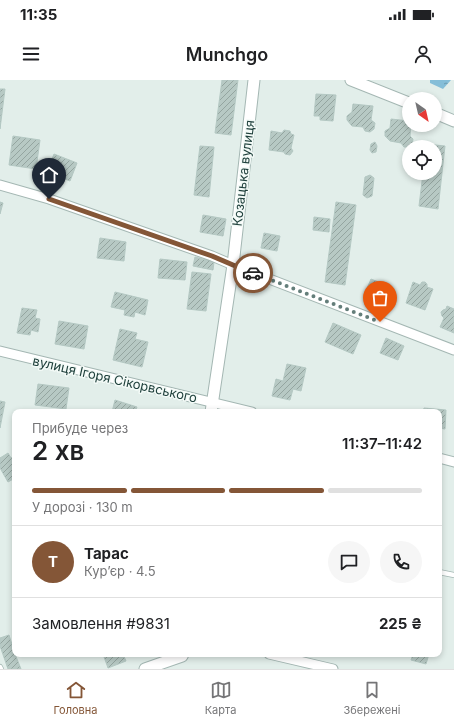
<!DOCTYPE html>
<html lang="uk">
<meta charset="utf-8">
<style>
:root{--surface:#fff;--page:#f6f6f6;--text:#202124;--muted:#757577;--line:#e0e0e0;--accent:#845637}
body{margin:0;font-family:Inter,sans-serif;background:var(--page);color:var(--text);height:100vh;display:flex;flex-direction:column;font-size:15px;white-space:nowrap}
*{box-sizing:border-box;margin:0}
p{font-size:13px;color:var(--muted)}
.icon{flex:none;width:22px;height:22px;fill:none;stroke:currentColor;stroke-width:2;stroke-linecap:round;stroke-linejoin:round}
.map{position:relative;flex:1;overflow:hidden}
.sheet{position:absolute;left:12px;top:329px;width:430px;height:248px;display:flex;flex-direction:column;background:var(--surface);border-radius:8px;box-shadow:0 2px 6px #0003}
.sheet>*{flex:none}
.needle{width:26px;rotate:146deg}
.tools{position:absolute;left:402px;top:12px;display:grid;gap:8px}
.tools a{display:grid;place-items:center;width:40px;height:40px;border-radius:50%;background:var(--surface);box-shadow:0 2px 6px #0003;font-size:20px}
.pin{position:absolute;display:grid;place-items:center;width:34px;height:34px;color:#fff;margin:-41px -17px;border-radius:50% 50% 50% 0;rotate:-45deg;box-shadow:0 0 4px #0007}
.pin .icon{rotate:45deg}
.courier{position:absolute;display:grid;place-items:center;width:40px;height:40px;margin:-20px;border:3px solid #845637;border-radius:50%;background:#fff;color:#222;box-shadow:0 1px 5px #0007}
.headline em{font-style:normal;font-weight:600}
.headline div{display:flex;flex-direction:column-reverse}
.headline{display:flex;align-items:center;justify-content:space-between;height:68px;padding:0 20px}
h1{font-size:26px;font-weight:600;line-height:30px}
.bar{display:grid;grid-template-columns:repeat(4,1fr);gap:6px 4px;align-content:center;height:48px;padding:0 20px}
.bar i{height:5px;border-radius:3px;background:var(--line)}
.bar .on{background:var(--accent)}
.bar p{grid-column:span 4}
.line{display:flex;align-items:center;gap:10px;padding:0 20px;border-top:1px solid var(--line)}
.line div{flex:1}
.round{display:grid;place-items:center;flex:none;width:42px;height:42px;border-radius:21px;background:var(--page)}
.status{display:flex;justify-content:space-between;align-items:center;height:28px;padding:0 20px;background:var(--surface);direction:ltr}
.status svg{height:11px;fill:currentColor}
header{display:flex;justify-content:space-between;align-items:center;height:52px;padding:0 20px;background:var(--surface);font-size:18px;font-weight:600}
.tab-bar{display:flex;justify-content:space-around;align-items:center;height:56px;border-top:1px solid var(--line);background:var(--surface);font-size:11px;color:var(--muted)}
.tab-bar a{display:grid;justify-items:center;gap:2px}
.tab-bar .on{color:var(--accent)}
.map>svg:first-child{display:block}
</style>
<div class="status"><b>11:35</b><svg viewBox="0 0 49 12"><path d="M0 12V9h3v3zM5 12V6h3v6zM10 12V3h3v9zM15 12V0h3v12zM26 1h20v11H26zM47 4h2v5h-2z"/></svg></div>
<header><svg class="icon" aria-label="menu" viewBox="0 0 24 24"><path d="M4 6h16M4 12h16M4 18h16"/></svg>Munchgo<svg class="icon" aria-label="person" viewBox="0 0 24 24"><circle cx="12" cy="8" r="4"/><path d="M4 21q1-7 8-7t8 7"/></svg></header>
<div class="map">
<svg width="454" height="589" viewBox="0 0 454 589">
<defs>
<pattern id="water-ripples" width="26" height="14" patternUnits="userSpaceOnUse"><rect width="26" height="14" fill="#85bed8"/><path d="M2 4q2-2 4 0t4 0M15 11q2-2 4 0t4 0" fill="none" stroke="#6c9cb0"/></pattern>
<pattern id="building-hatch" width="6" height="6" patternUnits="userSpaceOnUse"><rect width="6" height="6" fill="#b7c9c4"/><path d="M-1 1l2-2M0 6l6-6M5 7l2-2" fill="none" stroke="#94a5a0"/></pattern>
</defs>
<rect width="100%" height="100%" fill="#e2eeea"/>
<path fill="url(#water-ripples)" d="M430,0H451L443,9L430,3Z"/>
<g fill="url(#building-hatch)" stroke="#b4c8c3">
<path d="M222,0H238L231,55L215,53Z"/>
<path d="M0,9H5L0,49Z"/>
<path d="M316,14L336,15L333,41L320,40V36H314Z"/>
<path d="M353,24L373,26L371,40L375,43L374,49L370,52L365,51L363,47L352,46L347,40V36L352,32Z"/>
<path d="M391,39L409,41V45H411L410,56L413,59L412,65L409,67H404L401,63L390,61L385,56V51L390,48Z"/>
<path d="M284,50L290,51L291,54L294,55L291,68L293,71L290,75L285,74L284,72L269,70L271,51L282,53Z"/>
<path d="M13,56L40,60L36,89L9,85Z"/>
<path d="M375,62L377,66L376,72L372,73L370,70L371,64Z"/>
<path d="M426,64L445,66L438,129L419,126L423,93H435V67H426Z"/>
<path d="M200,66L214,67L209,117L194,115Z"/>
<path d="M54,74L77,83L70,101L47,92Z"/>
<path d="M370,95L374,98L372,116L367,118L363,115L365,97Z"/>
<path d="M0,122L3,123L0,134Z"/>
<path d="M336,122L356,125L345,205L325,202Z"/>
<path d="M203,135L226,139L223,156L200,152Z"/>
<path d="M314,137L330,139L329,152L313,150Z"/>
<path d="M264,153L280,156L277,171L261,168Z"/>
<path d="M100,158L126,162L124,181L97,178Z"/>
<path d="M195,177L214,182L213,190L193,186Z"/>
<path d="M160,179L187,182L185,200L158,198Z"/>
<path d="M192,192L211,194L206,231L187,229Z"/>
<path d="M371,199L386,205L380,219L365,213Z"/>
<path d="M413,202L420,205L422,202H425L427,204V207L433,209L425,230L406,223Z"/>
<path d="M115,212L148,220L145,235L135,232L134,237L124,235L125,230L111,227Z"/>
<path d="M447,226L454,229V253L440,247L444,238L442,236L441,232L443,230L446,229Z"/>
<path d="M22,228L37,230L35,238L40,239L38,252L31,250L30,255L17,253Z"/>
<path d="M59,241L88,246L84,269L55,264Z"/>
<path d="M333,243L361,255L353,274L325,262Z"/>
<path d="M120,249L137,253L135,259L148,262L142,287L113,280Z"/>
<path d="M386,258L404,266L398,280L380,273Z"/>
<path d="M287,284L306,288L301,311L293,309L290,320L272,316L276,299L283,301Z"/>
<path d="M38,304L69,308L66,329L35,325Z"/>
<path d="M115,320L137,327L135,332H112Z"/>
<path d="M0,321L5,322L0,348Z"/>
<path d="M424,328L446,330L445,349L439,348V332H423Z"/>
<path d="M8,373L11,378L15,376V398L8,402L0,388V378Z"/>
<path d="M9,555L15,574L21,589H8L0,566V558Z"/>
<path d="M103,574H123L126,581L108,588Z"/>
<path d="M413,574H429L426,584L411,580Z"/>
</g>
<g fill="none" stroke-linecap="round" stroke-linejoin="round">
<g stroke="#a4b7b3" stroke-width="6">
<g id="service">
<path d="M439,492L454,495"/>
<path d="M0,587L1,589"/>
</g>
</g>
<g stroke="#a4b7b3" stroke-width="11">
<g id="minor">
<path d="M0,105L49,119L212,176L233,185L454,270"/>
<path d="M0,271L252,332"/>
<path d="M439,378L454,382"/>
<path d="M269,574L333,589"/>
</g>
</g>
<g stroke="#a4b7b3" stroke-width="13">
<g id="tertiary">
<path d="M351,0L409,23"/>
<path d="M435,33L454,41"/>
<path d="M211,332L233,185L254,0"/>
<path d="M145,589L182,576L183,574"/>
</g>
</g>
<use href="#service" stroke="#fff" stroke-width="4.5"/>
<use href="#minor" stroke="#fff" stroke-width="9"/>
<use href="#tertiary" stroke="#fff" stroke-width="11"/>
</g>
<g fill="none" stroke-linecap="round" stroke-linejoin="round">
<path stroke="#647e7a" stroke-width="4" stroke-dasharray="0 7.2" d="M253,193L380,242"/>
<path stroke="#845637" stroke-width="5" d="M49,119L212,176L233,185L253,193"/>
</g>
<g text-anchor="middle" stroke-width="3" stroke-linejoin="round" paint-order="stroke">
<g font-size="13" fill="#20413d" stroke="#f3faf7">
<text transform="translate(243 93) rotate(-83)" y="5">Козацька вулиця</text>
<text transform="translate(115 299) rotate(13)" y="5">вулиця Ігоря Сікорвського</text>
</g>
</g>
</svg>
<div class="tools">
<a><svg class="needle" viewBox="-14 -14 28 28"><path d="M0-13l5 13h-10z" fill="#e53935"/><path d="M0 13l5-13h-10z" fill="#757577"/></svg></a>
<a><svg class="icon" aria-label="locate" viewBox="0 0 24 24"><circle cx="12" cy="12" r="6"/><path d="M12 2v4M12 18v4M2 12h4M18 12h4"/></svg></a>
</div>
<div class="pin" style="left:380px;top:242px;background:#ea580c"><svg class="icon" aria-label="bag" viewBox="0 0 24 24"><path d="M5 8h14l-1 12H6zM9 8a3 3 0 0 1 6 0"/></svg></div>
<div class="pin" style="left:49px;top:119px;background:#1f2937"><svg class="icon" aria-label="home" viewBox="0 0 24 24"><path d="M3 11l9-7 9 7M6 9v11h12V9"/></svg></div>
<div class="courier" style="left:253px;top:193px"><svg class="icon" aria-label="car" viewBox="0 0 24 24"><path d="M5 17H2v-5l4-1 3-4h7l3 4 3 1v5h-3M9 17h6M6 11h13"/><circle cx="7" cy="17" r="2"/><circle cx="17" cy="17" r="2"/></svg></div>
<section class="sheet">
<div class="headline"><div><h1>2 хв</h1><p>Прибуде через</p></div><em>11:37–11:42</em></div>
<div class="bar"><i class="on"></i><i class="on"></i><i class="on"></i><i></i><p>У дорозі · 130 m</p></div>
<div class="line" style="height:72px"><b class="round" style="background:var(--accent);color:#fff">Т</b><div><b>Тарас</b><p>Кур’єр · 4.5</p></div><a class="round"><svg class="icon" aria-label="chat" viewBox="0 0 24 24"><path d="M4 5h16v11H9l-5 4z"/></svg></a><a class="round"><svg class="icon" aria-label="phone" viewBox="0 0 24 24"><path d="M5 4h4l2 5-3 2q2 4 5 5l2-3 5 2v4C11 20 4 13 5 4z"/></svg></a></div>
<div class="line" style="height:52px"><div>Замовлення #9831</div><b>225 ₴</b></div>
</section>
</div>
<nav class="tab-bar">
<a class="on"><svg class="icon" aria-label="home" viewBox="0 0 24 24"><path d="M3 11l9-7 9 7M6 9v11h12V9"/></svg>Головна</a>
<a><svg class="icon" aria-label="map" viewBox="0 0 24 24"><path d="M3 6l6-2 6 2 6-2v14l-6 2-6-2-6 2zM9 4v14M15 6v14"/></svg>Карта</a>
<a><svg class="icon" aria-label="saved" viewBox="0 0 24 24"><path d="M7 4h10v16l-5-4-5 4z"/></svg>Збережені</a>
</nav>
